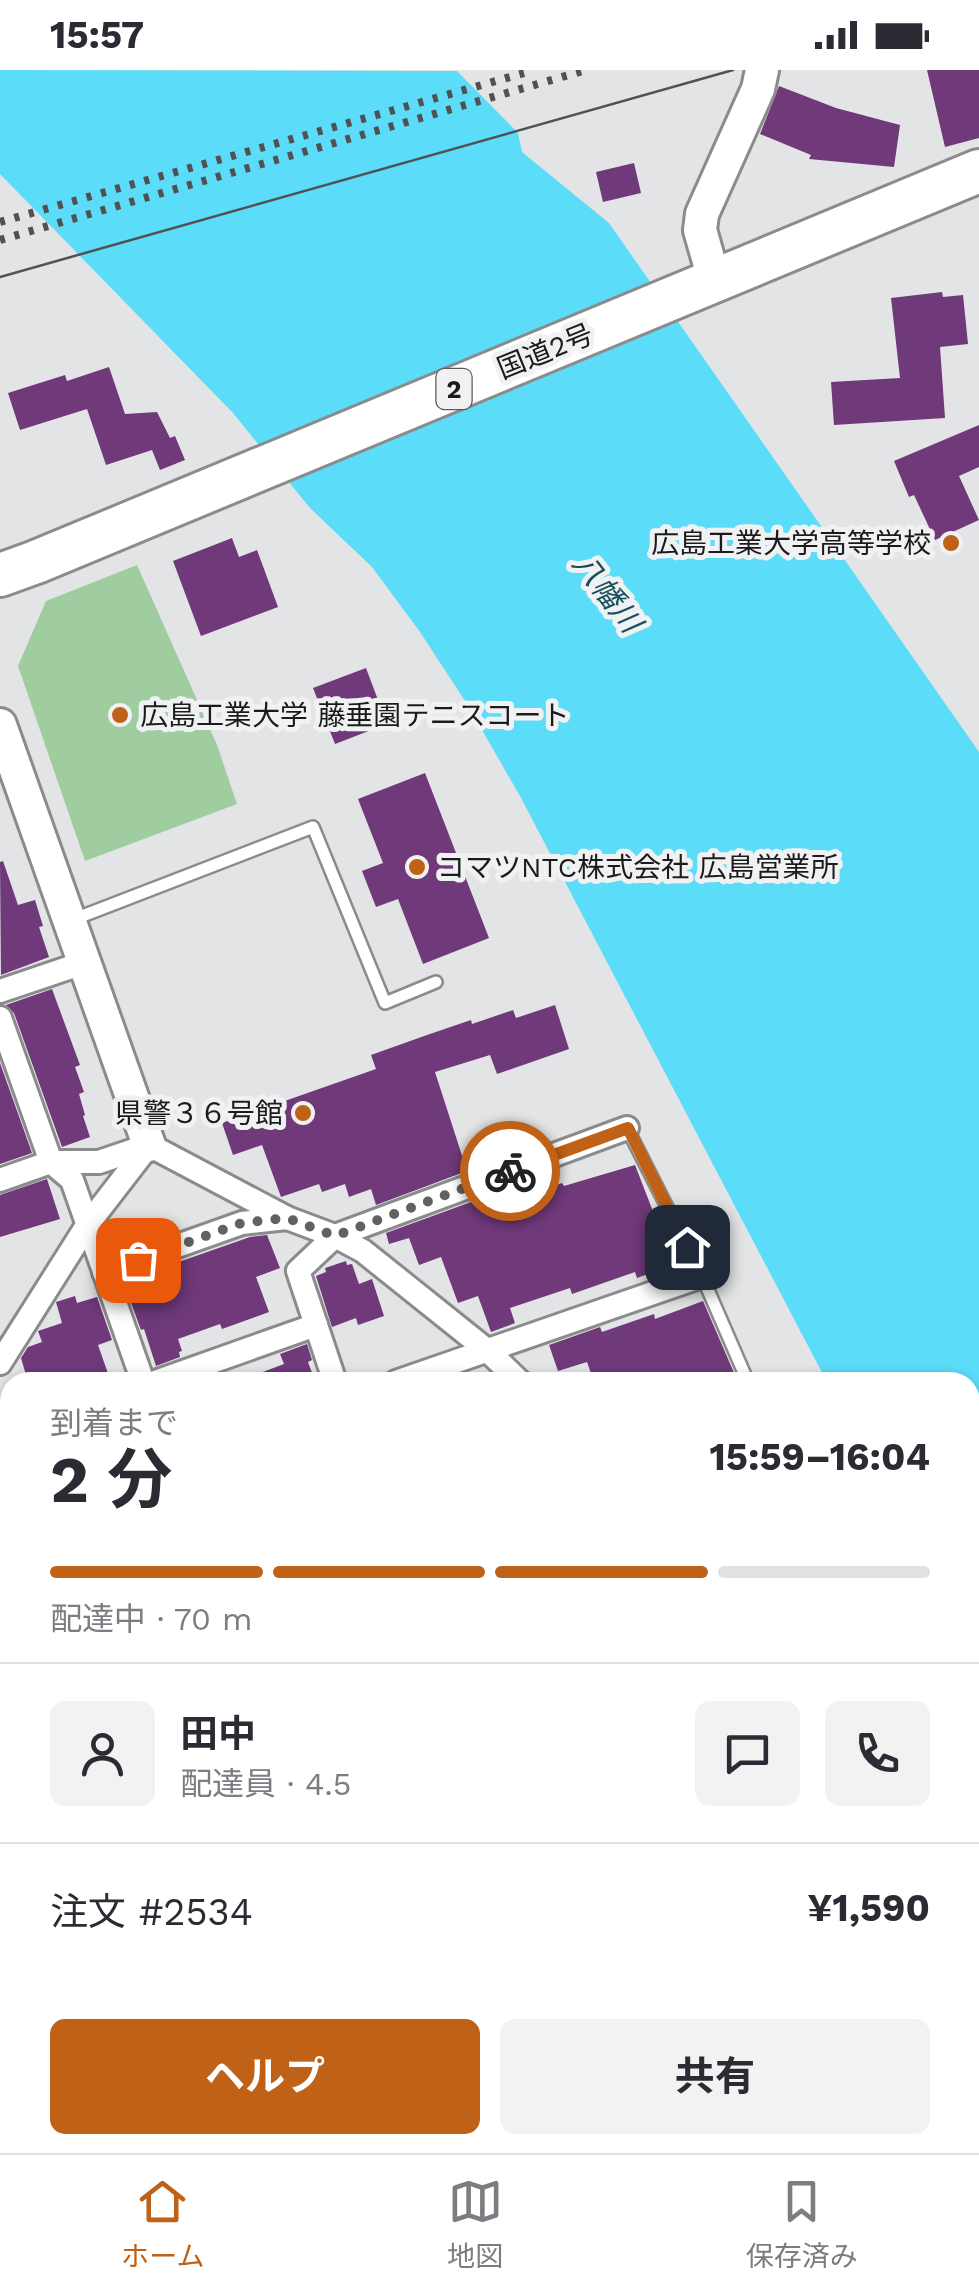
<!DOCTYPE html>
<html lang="ja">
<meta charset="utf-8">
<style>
:root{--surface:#fff;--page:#f2f2f3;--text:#2b2b33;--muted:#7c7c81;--line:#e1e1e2;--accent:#bf6116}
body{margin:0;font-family:"Work Sans","Noto Sans JP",sans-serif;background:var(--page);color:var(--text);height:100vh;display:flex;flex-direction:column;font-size:38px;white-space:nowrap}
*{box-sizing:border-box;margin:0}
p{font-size:32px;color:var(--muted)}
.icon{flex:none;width:55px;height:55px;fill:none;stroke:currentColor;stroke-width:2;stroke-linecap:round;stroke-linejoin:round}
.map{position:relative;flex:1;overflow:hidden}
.side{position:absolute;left:0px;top:1302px;width:980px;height:782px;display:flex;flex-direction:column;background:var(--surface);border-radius:30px 30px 0 0;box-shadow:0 2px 8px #0004}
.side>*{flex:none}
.pin{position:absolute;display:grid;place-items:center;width:85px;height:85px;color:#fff;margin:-42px;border-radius:20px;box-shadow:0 5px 15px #0006}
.courier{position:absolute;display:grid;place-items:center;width:100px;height:100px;margin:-50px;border:8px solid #bf6116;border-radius:50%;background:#fff;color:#222;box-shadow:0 2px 12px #0007}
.summary em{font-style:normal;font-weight:700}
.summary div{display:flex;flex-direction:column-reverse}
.summary{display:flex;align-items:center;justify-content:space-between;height:170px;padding:0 50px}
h1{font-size:65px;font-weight:700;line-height:75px}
.bar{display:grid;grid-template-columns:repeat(4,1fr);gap:15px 10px;align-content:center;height:120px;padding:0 50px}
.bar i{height:12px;border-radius:8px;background:var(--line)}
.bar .current{background:var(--accent)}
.bar p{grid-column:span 4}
.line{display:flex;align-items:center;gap:25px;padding:0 50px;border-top:2px solid var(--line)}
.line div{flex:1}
.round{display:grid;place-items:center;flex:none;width:105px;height:105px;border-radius:15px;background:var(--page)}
.cta{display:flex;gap:20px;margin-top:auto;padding:20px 50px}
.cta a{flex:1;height:115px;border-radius:15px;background:var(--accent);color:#fff;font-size:40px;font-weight:700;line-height:115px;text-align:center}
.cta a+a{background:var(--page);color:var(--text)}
.status{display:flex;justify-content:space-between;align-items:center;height:70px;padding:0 50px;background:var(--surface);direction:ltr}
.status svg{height:28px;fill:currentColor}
.tab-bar{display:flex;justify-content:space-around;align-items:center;height:140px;border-top:2px solid var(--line);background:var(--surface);font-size:28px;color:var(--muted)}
.tab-bar a{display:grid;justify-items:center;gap:5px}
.tab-bar .current{color:var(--accent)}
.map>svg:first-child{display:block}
</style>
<div class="status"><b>15:57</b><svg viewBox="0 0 49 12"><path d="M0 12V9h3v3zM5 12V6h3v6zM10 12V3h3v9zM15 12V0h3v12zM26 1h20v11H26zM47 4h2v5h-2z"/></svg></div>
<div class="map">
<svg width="979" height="2083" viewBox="0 0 979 2083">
<rect width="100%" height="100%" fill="#e3e4e5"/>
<path fill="#9fcd9f" d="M137,495L217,675L237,734L85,791L18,596L46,531Z"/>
<path fill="#5bdcf9" d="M0,0L457,1L518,63L522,82L609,153L979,682V1693L970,1670V1312H827L520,726L467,634L420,562L372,497L310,438L233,343L0,104Z"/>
<g fill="#6f397a">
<path d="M927,0H979V68L945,77Z"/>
<path d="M779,16L836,38L900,55L894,97L809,89L811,85L760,64Z"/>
<path d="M634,93L641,123L603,132L596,102Z"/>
<path d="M942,222L943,227L963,225L968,274L940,277L945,348L834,355L831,312L900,308L891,228Z"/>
<path d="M109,297L125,344L157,342L170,368L175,366L185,390L160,400L152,380L106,395L87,339L20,360L8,323L65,305L67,311Z"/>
<path d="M979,355V397L959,406L979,450L935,470L914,425L909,427L894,391Z"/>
<path d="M232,468L239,487L257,480L278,537L201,566L173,491Z"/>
<path d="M366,598L387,654L335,674L313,618Z"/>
<path d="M425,703L489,868L423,894L398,829L376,837L362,801L383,793L358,729Z"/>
<path d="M3,791L18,835L35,830L43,856L39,857L49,887L1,905L0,792Z"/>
<path d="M52,919L80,995L75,997L84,1022L79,1024L85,1045L83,1046L90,1067L62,1077L14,943L6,935Z"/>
<path d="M555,935L569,979L497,1004L490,985L435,1002L467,1101L376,1135L371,1119L349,1127L345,1114L322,1122L319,1114L281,1127L262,1075L233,1085L222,1053L376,999L371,985L427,965L471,950L472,954L513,940L516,948Z"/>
<path d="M0,993L32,1083L0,1094Z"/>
<path d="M635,1095L654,1144L659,1142L674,1176L653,1183L659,1200L637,1208L635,1202L572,1224L570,1218L510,1238L515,1253L491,1262L478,1226L458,1233L441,1187L419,1195L409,1168L389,1174L386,1163L534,1109L539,1122L562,1113L564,1116Z"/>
<path d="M47,1109L60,1149L0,1167V1125Z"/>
<path d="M267,1165L280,1198L256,1207L269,1242L222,1259L220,1254L178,1269L182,1281L179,1282L180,1287L156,1296L144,1259L141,1260L126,1219L132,1215L130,1209L250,1167Z"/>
<path d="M346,1191L347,1195L352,1194L359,1214L372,1209L384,1246L358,1255L356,1248L332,1257L316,1206L326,1202L325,1198Z"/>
<path d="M75,1226L77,1233L97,1227L112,1270L98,1275L111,1312H28L21,1288L28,1277L42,1272L38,1261L62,1253L56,1232Z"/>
<path d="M703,1231L738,1312H594L587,1292L558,1301L549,1275L600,1257L602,1262L654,1244L655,1249Z"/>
<path d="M307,1274L312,1290L308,1292L314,1308L301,1312H241V1310L284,1294L280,1284Z"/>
</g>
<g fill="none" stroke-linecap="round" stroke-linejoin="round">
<g stroke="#8b8b8c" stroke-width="16">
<g id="lane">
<path d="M72,850L313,757L385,933L436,912"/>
<path d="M627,1058L702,1206L748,1312"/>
</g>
</g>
<g stroke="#8b8b8c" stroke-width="28">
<g id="street">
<path d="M0,921L83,893"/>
<path d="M0,948L51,1092L72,1110L143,1312"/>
<path d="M0,1110L51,1092H99L149,1075L287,1148L335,1166L363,1181L488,1281L520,1312"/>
<path d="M104,1202L242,1153L287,1148"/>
<path d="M0,1293L88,1154L149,1075"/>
<path d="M155,1312L316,1255"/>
<path d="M335,1312L298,1201L335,1166L627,1058"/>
<path d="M396,1312L702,1206"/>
<path d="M0,1452L10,1448"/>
<path d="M0,1625L10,1621"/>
<path d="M0,1791L10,1802"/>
<path d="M970,1875L979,1898"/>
<path d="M0,1889L10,1885"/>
<path d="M0,2058L10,2055"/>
<path d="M970,2063L979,2059"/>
<path d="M354,2075L372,2083"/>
<path d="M604,2075L607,2083"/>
<path d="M809,2075L812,2083"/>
<path d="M306,2083L308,2075"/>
<path d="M375,2083L412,2075L415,2083"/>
<path d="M912,2083L935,2075"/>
</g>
</g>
<g stroke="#8b8b8c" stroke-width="38">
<g id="secondary">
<path d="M714,209L700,160L702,144L758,19L762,0"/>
<path d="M0,655L149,1075"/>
</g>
</g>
<g stroke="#8b8b8c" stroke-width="48">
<path id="highway" d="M0,505L36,492L979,101"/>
</g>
<use href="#lane" stroke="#fff" stroke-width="11"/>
<use href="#street" stroke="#fff" stroke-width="22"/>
<use href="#secondary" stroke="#fff" stroke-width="32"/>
<use href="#highway" stroke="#fff" stroke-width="42"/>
<path stroke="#515151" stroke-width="2.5" d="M0,207L733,0"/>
<g stroke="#515151" stroke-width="8" stroke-dasharray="5 10" stroke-linecap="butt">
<path d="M0,152L524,3"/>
<path d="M0,170L586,0"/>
</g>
</g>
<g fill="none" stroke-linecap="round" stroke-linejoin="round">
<path stroke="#616162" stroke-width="10" stroke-dasharray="0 18" d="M138,1190L242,1153L287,1148L335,1166L510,1101"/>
<path stroke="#bf6116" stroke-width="12" d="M510,1101L628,1058L687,1177"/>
</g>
<g fill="#bf6116" stroke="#f0f1f2" stroke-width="4">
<circle cx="951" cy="473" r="10"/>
<circle cx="120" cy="645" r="10"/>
<circle cx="417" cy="797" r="10"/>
<circle cx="303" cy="1043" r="10"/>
</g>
<g text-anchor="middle" stroke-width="10" stroke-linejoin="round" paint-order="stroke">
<rect fill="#f0f1f2" stroke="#5b5b5c" stroke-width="2.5" x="436.5" y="299" width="35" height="40" rx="8"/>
<g font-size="25" font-weight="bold" fill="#1b1b1b">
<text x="454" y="328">2</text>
</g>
<g font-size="28" fill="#1b1b1b" stroke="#f0f1f2">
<text transform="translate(545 281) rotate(-22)" y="10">国道2号</text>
</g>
<g font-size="28" fill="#1b1b1b" stroke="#f0f1f2" text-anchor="end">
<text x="931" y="483">広島工業大学高等学校</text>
<text x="140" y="655" text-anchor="start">広島工業大学 藤垂園テニスコート</text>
<text x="437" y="807" text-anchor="start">コマツNTC株式会社 広島営業所</text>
<text x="283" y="1053">県警３６号館</text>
</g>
<g font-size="30" font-style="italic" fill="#19505c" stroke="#f0f1f2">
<text transform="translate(607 523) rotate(52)" y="10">八幡川</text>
</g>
</g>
</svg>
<div class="pin" style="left:138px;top:1190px;background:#ea580c"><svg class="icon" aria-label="bag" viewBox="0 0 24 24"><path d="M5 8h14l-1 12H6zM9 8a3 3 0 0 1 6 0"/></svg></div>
<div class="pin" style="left:687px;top:1177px;background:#1f2937"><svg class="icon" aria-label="home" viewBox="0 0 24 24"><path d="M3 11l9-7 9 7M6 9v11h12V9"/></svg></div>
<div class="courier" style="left:510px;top:1101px"><svg class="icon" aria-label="bike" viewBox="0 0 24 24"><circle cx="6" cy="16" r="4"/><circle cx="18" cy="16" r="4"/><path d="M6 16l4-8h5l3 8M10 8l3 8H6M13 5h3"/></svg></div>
<section class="side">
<div class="summary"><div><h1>2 分</h1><p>到着まで</p></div><em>15:59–16:04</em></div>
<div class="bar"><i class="current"></i><i class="current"></i><i class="current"></i><i></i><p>配達中 · 70 m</p></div>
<div class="line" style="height:180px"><a class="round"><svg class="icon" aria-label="person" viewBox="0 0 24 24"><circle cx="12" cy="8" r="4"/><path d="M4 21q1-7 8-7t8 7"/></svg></a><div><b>田中</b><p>配達員 · 4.5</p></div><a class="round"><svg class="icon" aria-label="chat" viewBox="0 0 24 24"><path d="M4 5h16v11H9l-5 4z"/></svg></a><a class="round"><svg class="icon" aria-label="phone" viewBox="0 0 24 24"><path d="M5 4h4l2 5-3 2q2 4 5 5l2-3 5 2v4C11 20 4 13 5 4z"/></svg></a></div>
<div class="line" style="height:130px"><div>注文 #2534</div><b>¥1,590</b></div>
<div class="cta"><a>ヘルプ</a><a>共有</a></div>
</section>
</div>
<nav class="tab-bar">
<a class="current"><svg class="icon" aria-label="home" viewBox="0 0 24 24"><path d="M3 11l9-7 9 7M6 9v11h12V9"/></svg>ホーム</a>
<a><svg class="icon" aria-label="map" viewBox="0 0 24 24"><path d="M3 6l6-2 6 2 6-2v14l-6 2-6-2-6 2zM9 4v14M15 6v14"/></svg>地図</a>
<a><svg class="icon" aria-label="saved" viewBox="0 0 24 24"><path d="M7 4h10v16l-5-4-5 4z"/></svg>保存済み</a>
</nav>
